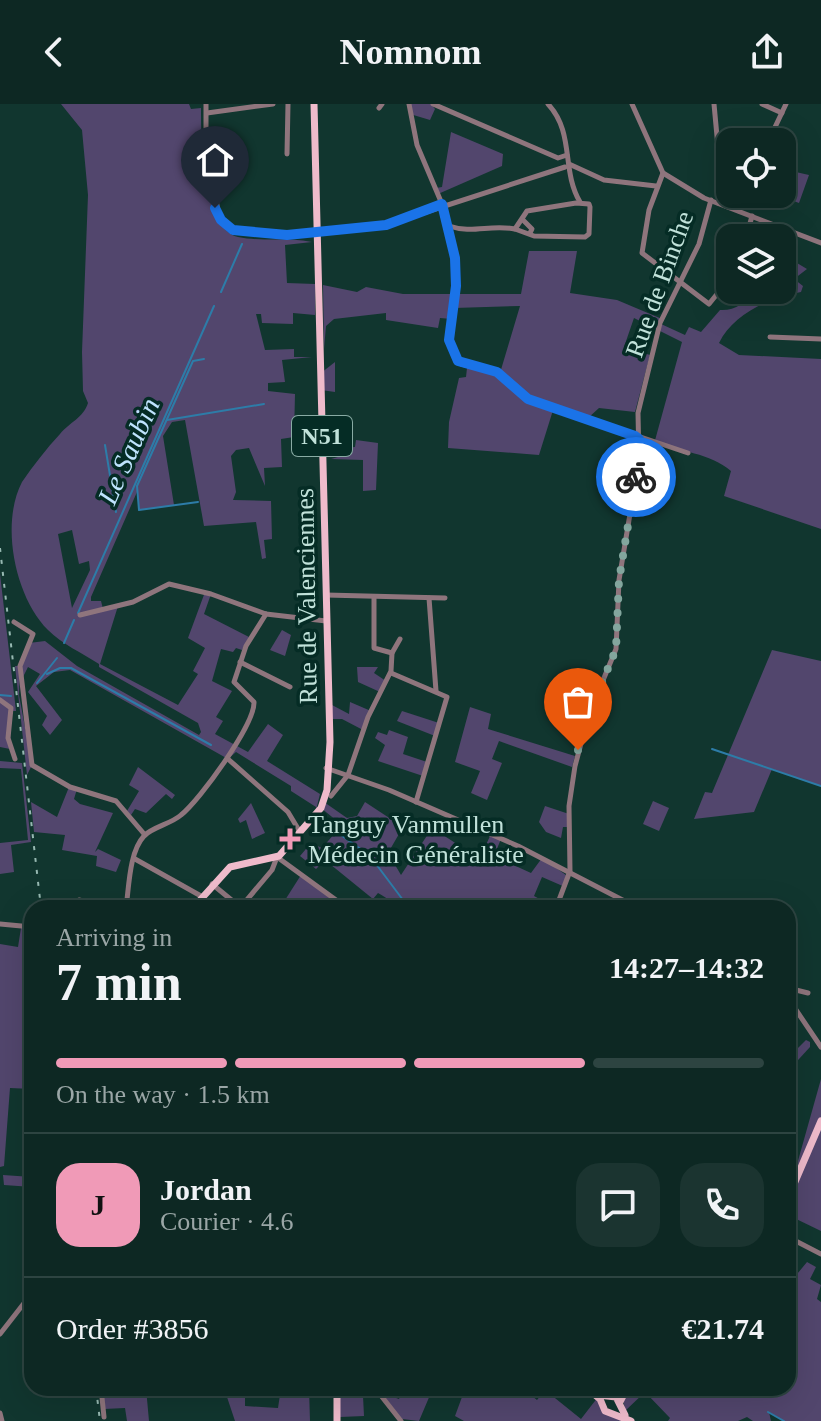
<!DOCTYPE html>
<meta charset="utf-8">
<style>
:root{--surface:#0d2823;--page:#1b3430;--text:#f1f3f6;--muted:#9aa6a6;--line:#2d4441;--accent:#f09ab7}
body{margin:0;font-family:Georgia,serif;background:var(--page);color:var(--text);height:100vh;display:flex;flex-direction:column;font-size:30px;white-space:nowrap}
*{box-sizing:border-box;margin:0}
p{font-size:26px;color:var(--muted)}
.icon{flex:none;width:44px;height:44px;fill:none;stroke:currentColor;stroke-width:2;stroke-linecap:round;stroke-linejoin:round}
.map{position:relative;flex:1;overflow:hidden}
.panel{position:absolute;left:24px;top:796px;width:772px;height:496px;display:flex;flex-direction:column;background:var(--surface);border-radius:24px;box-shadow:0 8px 32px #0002,0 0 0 2px var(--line)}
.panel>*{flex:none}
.buttons{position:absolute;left:716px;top:24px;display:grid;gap:16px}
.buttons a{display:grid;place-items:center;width:80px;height:80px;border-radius:16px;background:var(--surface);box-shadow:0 8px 32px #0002,0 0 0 2px var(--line);font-size:40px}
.pin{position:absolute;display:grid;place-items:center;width:68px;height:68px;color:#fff;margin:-82px -34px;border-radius:50% 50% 50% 0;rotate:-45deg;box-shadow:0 0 8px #0007}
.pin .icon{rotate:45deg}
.courier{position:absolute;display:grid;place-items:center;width:80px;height:80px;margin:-40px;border:6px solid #1a73e8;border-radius:50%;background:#fff;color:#222;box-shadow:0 2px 10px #0007}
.overview em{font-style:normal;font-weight:700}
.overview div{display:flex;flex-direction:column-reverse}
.overview{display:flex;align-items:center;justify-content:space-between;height:136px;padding:0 32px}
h1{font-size:52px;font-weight:700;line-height:60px}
.bar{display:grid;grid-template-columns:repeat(4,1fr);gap:12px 8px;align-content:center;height:96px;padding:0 32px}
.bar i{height:10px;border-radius:6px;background:var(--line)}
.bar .selected{background:var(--accent)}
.bar p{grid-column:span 4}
.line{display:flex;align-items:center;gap:20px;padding:0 32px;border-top:2px solid var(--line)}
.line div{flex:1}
.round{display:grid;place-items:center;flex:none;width:84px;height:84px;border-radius:24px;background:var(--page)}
header{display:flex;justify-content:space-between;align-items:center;height:104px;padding:0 32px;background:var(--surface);font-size:36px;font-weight:700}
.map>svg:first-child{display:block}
</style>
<header><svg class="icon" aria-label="back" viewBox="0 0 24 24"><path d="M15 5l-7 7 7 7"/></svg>Nomnom<svg class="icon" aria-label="share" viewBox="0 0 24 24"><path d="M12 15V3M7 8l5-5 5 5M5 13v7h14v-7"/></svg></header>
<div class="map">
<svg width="821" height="1317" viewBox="0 0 821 1317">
<rect width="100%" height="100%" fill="#11362f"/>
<g fill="#52466d" fill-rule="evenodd">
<path d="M61,0H189L191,5L201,4C201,35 202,124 238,133C262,138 288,133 312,138L285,141L287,179L315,180V211L293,209V220L262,219L261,210H256L265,246L294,245V253H312L282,256L285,278L268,279V287L295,290L294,333L281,335L282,363L264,364L265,382L249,344L236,346L231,352L236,388L233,396L271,397L272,435L264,436L266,454L262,455L256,418L204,422L185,316L172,318L163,332L174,401L139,406L137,388L91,493V497H101L103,505L118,502L100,560L178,601L198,570L193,567L205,544L188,534L205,488L211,490L204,510L249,533L242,546L236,544L233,548L221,545L212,577L232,587L216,613L223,617L215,630L248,648L268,620L283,631L267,657L320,690L316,706V703L291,687V682L236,648L228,655L70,566L54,568L36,582L62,616L50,631L42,621L47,612L28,588L40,570L28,563L23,573L21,558L29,539L45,537L77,562L199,631L201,628L198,619L99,563V560C82,549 62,540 48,526C15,493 0,420 22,378C33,362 46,345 60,330C70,318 83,314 88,299L83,287L82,248L88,91L82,26ZM72,426L79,460L89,457L90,466L72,504L58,430Z"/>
<path d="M410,0H431L435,5L430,16L410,10Z"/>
<path d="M451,28L503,50L502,62L438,90L436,84L442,83Z"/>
<path d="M787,66L809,71L799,99L778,91L775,98L767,95L769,90H782V74Z"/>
<path d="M529,147H577L570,189L617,196L662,215L661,220L685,231L689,223L701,228L720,206C734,207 747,199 753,186H782V150L807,165L794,175L803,182L801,188C770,193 733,210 719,239L739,251L821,255V425L724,392L731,367C710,349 680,347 654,340L682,238L634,214L624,243L650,251L635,308L599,304L588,314L554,303L539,351L448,344L449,318L459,274L466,273L467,264L463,260L500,269L520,202L454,204L452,215L440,214L438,224L386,216V209L334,215L326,222L324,245L323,181L357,188L366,183L403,190H521Z"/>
<path d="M335,258V288L321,286V269Z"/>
<path d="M356,336L378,339L376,386L363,387V356L331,355L338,353V347L330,345L355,343Z"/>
<path d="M0,470L16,607H11L10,645L0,643Z"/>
<path d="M282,526L291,531L285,552L270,546Z"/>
<path d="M772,546L821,557V682L772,665L754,708L694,715L705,688L712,689Z"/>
<path d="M15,562H20L19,591L32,661L27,671Z"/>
<path d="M357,563H378L374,569L386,577L380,588L358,578Z"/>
<path d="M350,598L371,607L363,626L342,615H332V601L349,610Z"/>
<path d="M470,603L491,610L488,625L575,652L572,663L499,637L492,655L502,659L487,696L471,689L480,667L455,658Z"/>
<path d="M402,607L439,619L435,632L397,617Z"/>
<path d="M389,626L408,633L403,650L427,658L423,672L378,657L385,641L375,634L378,628L387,631Z"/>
<path d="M0,657L22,659L31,738L11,741L14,768L0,770V739L28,736L21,665L0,664Z"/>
<path d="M138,663L175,691L172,695L166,690L146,709L135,705L131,711L127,707L139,687L129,681Z"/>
<path d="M69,683L77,685L74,695L80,700L113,709L95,748L98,745L121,756L116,768L96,762L97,752L62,746L65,731L34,728L31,698L57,713Z"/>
<path d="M653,697L669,704L659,727L643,720Z"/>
<path d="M324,698L347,714L357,712L365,698L403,723L388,749L401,771L432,724L460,742L463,754L477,760L491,730L501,735L494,752L531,769L542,754L566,771L565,783L542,773L534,792L556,804H485C469,795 428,807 407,804C398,803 387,794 378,789L373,795L325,756L316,765L300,752L311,739L322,744L342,721L321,704Z"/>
<path d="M251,699L265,729L252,735L246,716L240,719L238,715Z"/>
<path d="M545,702L569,710V723H563L561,734L546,728L539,718Z"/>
<path d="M301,771L338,796L332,804H280Z"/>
<path d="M21,824L32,825V985L10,984L4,1062L0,1063V840L18,843Z"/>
<path d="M806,936L810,938V943L788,967V954Z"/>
<path d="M821,975V1127L790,1112L788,1116V1069L794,1071Z"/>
<path d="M3,1071L32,1073V1083L4,1081Z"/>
<path d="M807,1158L816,1163L810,1175L821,1181L817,1195L821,1198V1317H784L769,1308L771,1317H753L747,1313L738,1317H668L670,1314L645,1288L625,1307L623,1293L629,1284H788V1181Z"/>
<path d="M101,1284H146L149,1317H127L125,1304L104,1305Z"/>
<path d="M224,1284H245V1302L278,1304L281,1284H309L310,1317H235Z"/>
<path d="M408,1284H433L419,1317L402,1315L379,1288L399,1295L402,1287L406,1288Z"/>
<path d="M438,1284L455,1288L456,1284H522L537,1296L545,1286L581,1315L598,1293L603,1305L624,1317H464L455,1312L462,1293Z"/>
<path d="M363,1292L364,1312L340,1313V1293Z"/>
</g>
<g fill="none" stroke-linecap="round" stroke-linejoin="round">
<g stroke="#2d7ca8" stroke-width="2">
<path d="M221,188L242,140"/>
<path d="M167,316L264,300"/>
<path d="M105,341L116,408"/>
<path d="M198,398L139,406L137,382L193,257L204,255"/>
<path d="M78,509L214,202"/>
<path d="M64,539L74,516"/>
<path d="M47,570L60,564H71L211,641"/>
<path d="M37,579L57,554"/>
<path d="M0,591L11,592"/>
<path d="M712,645L821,682"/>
<path d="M341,731L370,752L409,804"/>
<path d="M768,1308L784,1317"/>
</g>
<g stroke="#8f757d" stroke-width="5">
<path d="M206,0V36L219,113L237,128L290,132"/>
<path d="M409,0L417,41L442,100L454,146L456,182L449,236L456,254L461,260L497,268L528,295L688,349"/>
<path d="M433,0L558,54L567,51"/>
<path d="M548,0C575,29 561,66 580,98"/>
<path d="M632,0L663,69L704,94L821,139"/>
<path d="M714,0L722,86L718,99"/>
<path d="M762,0L782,9"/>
<path d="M379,4L382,0"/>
<path d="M207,9L273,0"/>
<path d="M768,38L786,0"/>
<path d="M287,50L288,0"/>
<path d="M569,60L604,76L656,82"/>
<path d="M663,69L649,106L642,149L709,200L730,174"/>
<path d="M576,99L589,100L590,103L589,130L585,133L534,132L515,125L527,107Z"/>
<path d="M739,107L746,90"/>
<path d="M523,116L532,125L530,129"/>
<path d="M449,122C472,130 491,120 515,125"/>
<path d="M287,131L386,121L565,63"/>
<path d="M746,134L752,112"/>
<path d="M770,233L821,235"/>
<path d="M326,491L445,494"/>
<path d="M429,494L436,587"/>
<path d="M80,511L133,498L169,480L211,490L266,510L326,517"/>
<path d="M14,518L33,530L20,562L32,661L70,683L116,697L145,731"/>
<path d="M392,549L400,535"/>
<path d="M240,558L290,583"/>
<path d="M391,569L447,593L416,698"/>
<path d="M0,596L11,604L8,634L15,655"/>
<path d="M228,655L288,708L300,728"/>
<path d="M326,664L389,686L518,742L638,804"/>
<path d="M331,692L348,671L368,613L391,567L392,549L374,544V493"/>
<path d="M135,755L201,792"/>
<path d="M212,780L240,803"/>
<path d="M71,804L79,796L111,804"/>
<path d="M126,804C129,784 129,748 144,732C152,723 171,720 181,711C200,696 255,620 254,598L234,578L246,542L266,510"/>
<path d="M240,804L272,766L277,753L347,804"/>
<path d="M556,804L570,767L569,702L575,662L589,610L616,545L619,476L639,356L638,309L660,219L699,140L711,96"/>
<path d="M0,820L32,823"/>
<path d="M788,884L808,889"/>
<path d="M788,894L821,943"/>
<path d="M788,1133L821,1150"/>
<path d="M0,1230L32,1189"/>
<path d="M101,1284L104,1313"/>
<path d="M375,1284L401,1317"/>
<path d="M0,1309L2,1317"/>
</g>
<g stroke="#efbbcb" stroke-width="7">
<path d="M193,804L230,763L279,752L321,704L327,686L330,638L314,0"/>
<path d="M788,1094L821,1017"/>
<path d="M337,1284V1317"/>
<path d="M587,1284L600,1295L605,1307L631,1317"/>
<path d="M598,1291L616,1293L625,1311"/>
<path d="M620,1298L627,1284"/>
</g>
<g stroke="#97b9b2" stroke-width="2" stroke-dasharray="4 8" stroke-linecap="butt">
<path d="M0,444L41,804"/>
<path d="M96,1284L100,1317"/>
</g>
</g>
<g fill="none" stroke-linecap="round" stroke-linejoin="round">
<path stroke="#83a69e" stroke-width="8" stroke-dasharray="0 14.4" d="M578,646L589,610L616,545L619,476L636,373"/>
<path stroke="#1a73e8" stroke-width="10" d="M215,104L221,116L233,126L287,131L386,121L442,100L455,154L456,182L449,236L458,257L497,268L528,295L635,332L639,335L636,373"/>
</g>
<path fill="#f09ab7" stroke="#052c25" stroke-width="3" d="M286 723h8v8h8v8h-8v8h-8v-8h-8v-8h8z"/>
<g text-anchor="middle" stroke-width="7" stroke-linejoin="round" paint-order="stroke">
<rect fill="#052c25" stroke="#89aba4" stroke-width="2" x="292" y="312" width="60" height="40" rx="6"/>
<g font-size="24" font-weight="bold" fill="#c1e2da">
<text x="322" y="340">N51</text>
</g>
<g font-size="26" fill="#c1e2da" stroke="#052c25">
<text transform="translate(659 180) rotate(-70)" y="9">Rue de Binche</text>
<text transform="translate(306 492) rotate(-91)" y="9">Rue de Valenciennes</text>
</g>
<g font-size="26" fill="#c1e2da" stroke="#052c25" text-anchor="start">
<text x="308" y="729">Tanguy Vanmullen<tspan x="308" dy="30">Médecin Généraliste</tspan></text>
</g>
<g font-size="28" font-style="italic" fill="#bfe4fe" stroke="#052c25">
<text transform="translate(128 347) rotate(-66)" y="10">Le Saubin</text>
</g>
</g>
</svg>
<div class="buttons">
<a><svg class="icon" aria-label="locate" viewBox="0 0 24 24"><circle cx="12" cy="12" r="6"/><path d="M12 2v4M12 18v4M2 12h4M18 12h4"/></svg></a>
<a><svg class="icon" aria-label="layers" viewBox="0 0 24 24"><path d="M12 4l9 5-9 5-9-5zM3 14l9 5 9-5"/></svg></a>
</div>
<div class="pin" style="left:578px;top:646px;background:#ea580c"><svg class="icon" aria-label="bag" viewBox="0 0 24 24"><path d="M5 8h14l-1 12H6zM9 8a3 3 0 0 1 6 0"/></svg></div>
<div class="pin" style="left:215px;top:104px;background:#1f2937"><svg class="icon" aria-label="home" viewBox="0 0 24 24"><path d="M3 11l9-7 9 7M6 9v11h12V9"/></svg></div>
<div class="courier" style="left:636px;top:373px"><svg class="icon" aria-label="bike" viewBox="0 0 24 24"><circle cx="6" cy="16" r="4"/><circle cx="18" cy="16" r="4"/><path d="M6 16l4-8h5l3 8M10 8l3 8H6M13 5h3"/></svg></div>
<section class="panel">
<div class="overview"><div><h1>7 min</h1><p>Arriving in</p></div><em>14:27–14:32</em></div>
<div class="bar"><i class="selected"></i><i class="selected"></i><i class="selected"></i><i></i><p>On the way · 1.5 km</p></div>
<div class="line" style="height:144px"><b class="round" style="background:var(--accent);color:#111">J</b><div><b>Jordan</b><p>Courier · 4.6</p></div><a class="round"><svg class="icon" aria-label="chat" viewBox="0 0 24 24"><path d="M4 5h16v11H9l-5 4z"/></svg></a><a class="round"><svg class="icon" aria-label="phone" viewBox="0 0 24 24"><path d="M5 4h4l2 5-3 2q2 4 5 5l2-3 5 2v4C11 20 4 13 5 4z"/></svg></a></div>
<div class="line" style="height:104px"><div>Order #3856</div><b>€21.74</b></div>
</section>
</div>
